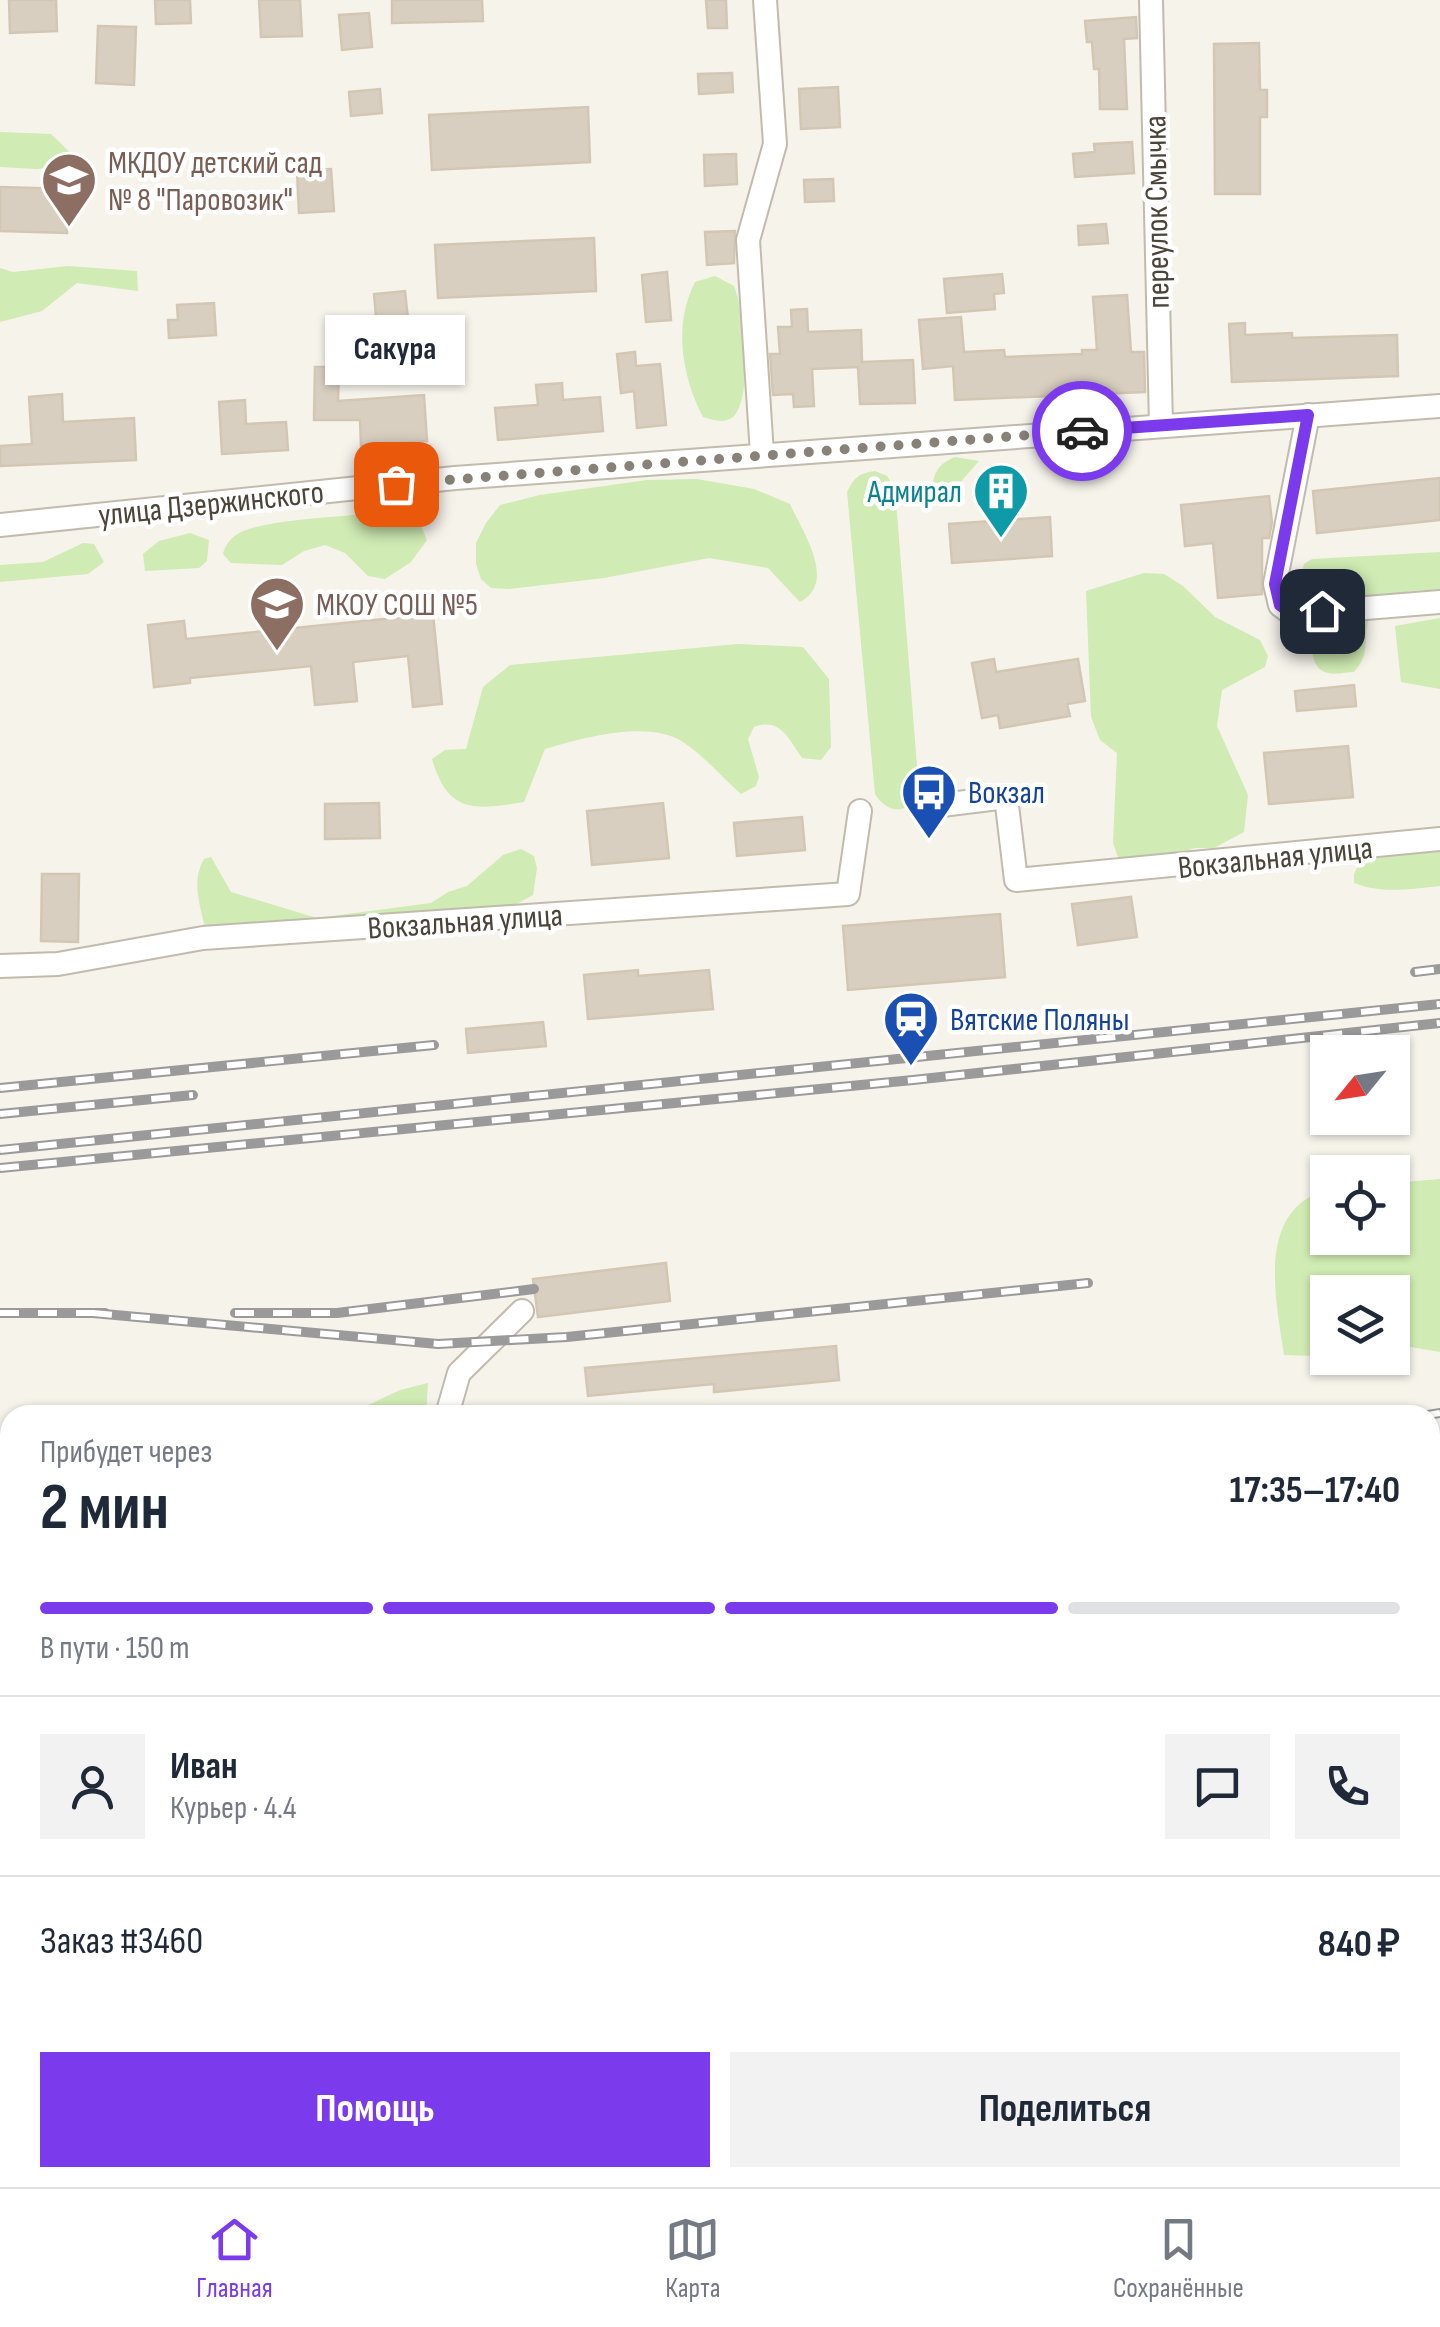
<!DOCTYPE html>
<html lang="ru">
<meta charset="utf-8">
<style>
:root{--surface:#fff;--page:#f2f2f3;--text:#1f2937;--muted:#747a83;--line:#e0e1e3;--accent:#7c3aed}
body{margin:0;font-family:"Sofia Sans Condensed",sans-serif;background:var(--page);color:var(--text);height:100vh;display:flex;flex-direction:column;font-size:38px;white-space:nowrap}
*{box-sizing:border-box;margin:0}
p{font-size:32px;color:var(--muted)}
.icon{flex:none;width:55px;height:55px;fill:none;stroke:currentColor;stroke-width:2;stroke-linecap:round;stroke-linejoin:round}
.map{position:relative;flex:1;overflow:hidden}
.details{position:absolute;left:0px;top:1405px;width:1440px;height:782px;display:flex;flex-direction:column;background:var(--surface);border-radius:30px 30px 0 0;box-shadow:0 2px 8px #0004}
.details>*{flex:none}
.needle{width:65px;rotate:240deg}
.tools{position:absolute;left:1310px;top:1035px;display:grid;gap:20px}
.tools a{display:grid;place-items:center;width:100px;height:100px;border-radius:0px;background:var(--surface);box-shadow:0 2px 8px #0004;font-size:50px}
.pin{position:absolute;display:grid;place-items:center;width:85px;height:85px;color:#fff;margin:-42px;border-radius:20px;box-shadow:0 5px 15px #0006}
.courier{position:absolute;display:grid;place-items:center;width:100px;height:100px;margin:-50px;border:8px solid #7c3aed;border-radius:50%;background:#fff;color:#222;box-shadow:0 2px 12px #0007}
.bubble{position:absolute;height:70px;border-radius:0px;background:var(--surface);box-shadow:0 2px 8px #0004;font-size:32px;font-weight:700;line-height:70px;text-align:center}
.overview em{font-style:normal;font-weight:700}
.overview div{display:flex;flex-direction:column-reverse}
.overview{display:flex;align-items:center;justify-content:space-between;height:170px;padding:0 40px}
h1{font-size:65px;font-weight:700;line-height:75px}
.bar{display:grid;grid-template-columns:repeat(4,1fr);gap:15px 10px;align-content:center;height:120px;padding:0 40px}
.bar i{height:12px;border-radius:8px;background:var(--line)}
.bar .active{background:var(--accent)}
.bar p{grid-column:span 4}
.line{display:flex;align-items:center;gap:25px;padding:0 40px;border-top:2px solid var(--line)}
.line div{flex:1}
.round{display:grid;place-items:center;flex:none;width:105px;height:105px;border-radius:0px;background:var(--page)}
.action{display:flex;gap:20px;margin-top:auto;padding:20px 40px}
.action a{flex:1;height:115px;border-radius:0px;background:var(--accent);color:#fff;font-size:40px;font-weight:700;line-height:115px;text-align:center}
.action a+a{background:var(--page);color:var(--text)}
.menu{display:flex;justify-content:space-around;align-items:center;height:140px;border-top:2px solid var(--line);background:var(--surface);font-size:28px;color:var(--muted)}
.menu a{display:grid;justify-items:center;gap:5px}
.menu .active{color:var(--accent)}
.map>svg:first-child{display:block}
</style>
<div class="map">
<svg width="1440" height="2187" viewBox="0 0 1440 2187">
<rect width="100%" height="100%" fill="#f6f3eb"/>
<g fill="#d0ebb3">
<path d="M0,132L51,134L84,166L36,169L0,167Z"/>
<path d="M68,266L137,271L138,291L77,283L42,311L0,322V268L13,272Z"/>
<path d="M715,276L734,286C744,310 754,398 733,417C724,424 713,420 703,417C682,376 673,325 695,282Z"/>
<path d="M955,457L979,461L944,501L931,497C933,476 935,465 955,457Z"/>
<path d="M875,471L887,476L895,488L919,791C910,815 888,815 875,794L847,492C854,478 859,473 875,471Z"/>
<path d="M697,479L754,489L790,504C802,531 838,582 800,602L768,568L709,558L604,578L509,589L491,588L481,579L476,564V543L486,523L500,505L540,495L647,480Z"/>
<path d="M376,513L409,514L418,519L427,540L411,562L385,579L368,576L345,553L325,545L304,551L282,565L231,563L223,554C225,546 229,540 236,535C259,519 345,517 376,513Z"/>
<path d="M190,533L209,540L207,561L199,568L145,571L143,554L159,541Z"/>
<path d="M83,543L94,544L104,562L88,574L0,582V565L43,562Z"/>
<path d="M1440,552V590C1412,590 1372,590 1367,626C1364,646 1369,655 1354,672C1347,672 1335,675 1328,673C1303,667 1314,627 1319,611L1301,577L1304,564L1312,559Z"/>
<path d="M1144,573L1164,574L1183,586L1215,617L1260,640L1268,656L1265,667L1222,690L1217,726L1248,795L1244,832L1214,848H1195L1134,868L1118,857L1113,843L1117,753L1100,740L1091,717L1086,591Z"/>
<path d="M1440,618V689L1401,682L1395,626Z"/>
<path d="M738,644L803,647L829,679L831,747L821,760L802,758C789,739 780,717 754,727L748,739L759,777L756,786L741,794C722,777 704,756 683,742C649,719 581,738 545,749L524,802C474,810 448,814 432,759L445,750L466,749L483,687L510,665Z"/>
<path d="M521,849L534,856L537,868L533,895L496,915L205,928C200,904 191,882 204,859L211,857L231,892L317,918L431,903L448,892L467,886L503,855Z"/>
<path d="M1440,850V886C1411,889 1382,894 1354,883V874L1361,860L1375,854Z"/>
<path d="M1440,1179V1352L1393,1344L1392,1292H1328L1327,1352L1312,1356L1284,1355C1276,1300 1255,1210 1327,1190L1328,1238H1392L1393,1183Z"/>
<path d="M428,1383L426,1415H291L362,1408L400,1390Z"/>
<path d="M1440,1536V1618L1430,1613V1541Z"/>
<path d="M1440,1770V1909L1430,1910V1781Z"/>
<path d="M1440,1956V2050L1430,2038V1962Z"/>
<path d="M10,2161V2178H270L0,2185V2162Z"/>
<path d="M1274,2178H1335L1340,2187H1262Z"/>
</g>
<g fill="#d8cfc0" stroke="#d3c7b3" stroke-width="2.5">
<path d="M9,0H56L57,31L10,33Z"/>
<path d="M155,0H190L191,23L156,24Z"/>
<path d="M259,0H300L302,36L261,37Z"/>
<path d="M392,0H482L483,21L392,23Z"/>
<path d="M706,0H726L727,28H708Z"/>
<path d="M369,13L372,47L342,50L339,15Z"/>
<path d="M1136,17L1137,38L1124,39L1127,109H1100L1099,69H1094L1092,42H1087L1085,21Z"/>
<path d="M98,26L136,27L134,85L96,83Z"/>
<path d="M1259,43L1260,90H1267V117H1260V194H1215L1214,44Z"/>
<path d="M732,73L733,92L699,94L698,74Z"/>
<path d="M838,87L840,127L801,129L799,89Z"/>
<path d="M380,89L382,113L351,116L349,92Z"/>
<path d="M588,107L590,162L432,170L429,115Z"/>
<path d="M1132,142L1134,173L1075,177L1073,154L1095,152L1094,144Z"/>
<path d="M736,154L737,184L705,186L704,155Z"/>
<path d="M331,169L334,211L299,213L297,171Z"/>
<path d="M833,179L834,201L805,202L804,180Z"/>
<path d="M0,187L68,189L67,233L0,231Z"/>
<path d="M1106,224L1108,243L1079,245L1078,226Z"/>
<path d="M735,231L734,263L707,265L705,232Z"/>
<path d="M594,238L596,291L438,298L435,245Z"/>
<path d="M667,272L671,320L646,322L642,275Z"/>
<path d="M1002,274L1004,293L994,294L995,309L947,313L944,279Z"/>
<path d="M405,291L411,347L379,350L374,294Z"/>
<path d="M1127,295L1131,352H1144L1145,392L955,400L953,366L923,369L919,320L961,317L964,352L1004,350L1005,357L1082,354V350H1097L1093,297Z"/>
<path d="M214,303L216,335L169,338L168,320H178L177,305Z"/>
<path d="M807,309L808,332L861,330L862,362L913,360L915,403L860,404L858,367L812,369L814,406L794,407L793,394L773,395L770,354H780L778,327H792L791,310Z"/>
<path d="M1245,323V335L1292,333V338L1397,335L1398,376L1232,382L1229,324Z"/>
<path d="M635,352L636,366L660,364L666,425L637,428L634,391L621,393L617,354Z"/>
<path d="M315,367H339L338,401L424,395L427,441L361,446L360,420H314Z"/>
<path d="M562,383L563,400L600,397L603,431L498,440L495,408L538,405L536,385Z"/>
<path d="M62,394L63,422L134,418L136,460L0,466V446L32,444L29,397Z"/>
<path d="M245,400L246,424L286,422L288,450L222,454L219,402Z"/>
<path d="M1440,478V520L1317,533L1313,491Z"/>
<path d="M1269,496L1272,522L1269,538H1262V594L1218,598L1213,543L1185,546L1181,505Z"/>
<path d="M1050,517L1052,556L952,563L949,524Z"/>
<path d="M433,614L442,704L413,707L408,656L353,662L357,701L315,705L311,666L190,678V683L154,687L148,625L184,621L186,639Z"/>
<path d="M994,659L996,672L1078,659L1085,701L1067,704L1070,716L1000,728L998,715L982,718L972,663Z"/>
<path d="M1354,685L1356,706L1297,711L1295,691Z"/>
<path d="M1348,746L1353,797L1269,804L1264,753Z"/>
<path d="M379,803L380,838L325,839V804Z"/>
<path d="M663,803L669,858L592,865L587,811Z"/>
<path d="M802,817L805,850L737,856L734,823Z"/>
<path d="M42,874H79L78,942L41,941Z"/>
<path d="M1131,897L1137,937L1078,945L1072,904Z"/>
<path d="M1000,914L1005,977L848,990L843,926Z"/>
<path d="M638,970V976L709,970L713,1009L588,1019L584,975Z"/>
<path d="M543,1022L546,1046L468,1053L466,1029Z"/>
<path d="M666,1263L670,1301L538,1317L533,1279Z"/>
<path d="M836,1346L839,1380L714,1392V1384L588,1396L585,1368Z"/>
</g>
<g fill="none" stroke-linecap="round" stroke-linejoin="round">
<g stroke="#c2bbad" stroke-width="26">
<g id="minor">
<path d="M1151,0L1161,425"/>
<path d="M1308,415L1275,584L1280,605L1292,614L1440,602"/>
<path d="M762,454L748,240L775,144L765,0"/>
<path d="M0,525L455,478L1440,406"/>
<path d="M942,805L1006,797L1016,880L1440,839"/>
<path d="M0,966L58,964L203,938L848,894L860,811"/>
<path d="M447,1415L459,1373L522,1311"/>
<path d="M0,1492H10"/>
<path d="M1430,2075L1440,2071"/>
<path d="M283,2187L670,2178"/>
</g>
</g>
<use href="#minor" stroke="#fff" stroke-width="22"/>
<g stroke="#9a9a9a" stroke-width="10">
<g id="rail">
<path d="M1415,972L1440,969"/>
<path d="M0,1088L434,1045"/>
<path d="M0,1114L193,1095"/>
<path d="M0,1150L1440,1004"/>
<path d="M0,1168L913,1080L1440,1023"/>
<path d="M0,1313H105"/>
<path d="M93,1313L438,1344L567,1337L1088,1283"/>
<path d="M235,1313H337L534,1289"/>
<path d="M1428,1415L1440,1413"/>
<path d="M1430,1491L1440,1487"/>
<path d="M0,1935H10"/>
<path d="M0,1972H10"/>
</g>
</g>
<use href="#rail" stroke="#fff" stroke-width="6" stroke-dasharray="19" stroke-linecap="butt"/>
</g>
<g fill="none" stroke-linecap="round" stroke-linejoin="round">
<path stroke="#878177" stroke-width="10" stroke-dasharray="0 18" d="M396,484L1082,431"/>
<path stroke="#7c3aed" stroke-width="12" d="M1082,431L1308,415L1275,584L1280,605L1292,614L1322,611"/>
</g>
<defs>
<g id="school-pin" transform="scale(2.875)"><path d="M0 17L-7.5 6A9.5 9.5 0 1 1 7.5 6Z" fill="#8d6e63" stroke="#fff"/><path d="M0-5L7-2L0 1L-7-2ZM-4 1L0 2.5L4 1V4Q0 6-4 4Z" fill="#fff"/></g>
<g id="building-pin" transform="scale(2.875)"><path d="M0 17L-7.5 6A9.5 9.5 0 1 1 7.5 6Z" fill="#0f9aa8" stroke="#fff"/><path d="M-4-6H4V6H1V3H-1V6H-4ZM-2.5-4.3h1.7v1.8h-1.7ZM.8-4.3h1.7v1.8H.8ZM-2.5-1h1.7V.8h-1.7ZM.8-1h1.7V.8H.8Z" fill="#fff"/></g>
<g id="bus-pin" transform="scale(2.875)"><path d="M0 17L-7.5 6A9.5 9.5 0 1 1 7.5 6Z" fill="#1a4fb4" stroke="#fff"/><path d="M-5-6H5V4H4V6H2V4H-2V6H-4V4H-5ZM-3.5-4V0h7V-4ZM-3.5 1.2v1.5H-2V1.2ZM2 1.2v1.5H3.5V1.2Z" fill="#fff"/></g>
<g id="station-pin" transform="scale(2.875)"><path d="M0 17L-7.5 6A9.5 9.5 0 1 1 7.5 6Z" fill="#1a4fb4" stroke="#fff"/><path d="M-3-6H3Q5-6 5-4V2Q5 4 3 4L4.5 6H3L1.5 4h-3L-3 6H-4.5L-3 4Q-5 4-5 2V-4Q-5-6-3-6ZM-3.5-4v3h7v-3ZM-3.5 1v1.5H-2V1ZM2 1v1.5H3.5V1Z" fill="#fff"/></g>
</defs>
<g fill-rule="evenodd">
<use href="#school-pin" x="69" y="180"/>
<use href="#building-pin" x="1001" y="491"/>
<use href="#school-pin" x="277" y="604"/>
<use href="#bus-pin" x="929" y="792"/>
<use href="#station-pin" x="911" y="1019"/>
</g>
<g text-anchor="middle" stroke-width="9" stroke-linejoin="round" paint-order="stroke">
<g font-size="32" fill="#785e54" stroke="#fff" text-anchor="start">
<text x="108" y="173">МКДОУ детский сад<tspan x="108" dy="37">№ 8 "Паровозик"</tspan></text>
<text x="316" y="615">МКОУ СОШ №5</text>
</g>
<g font-size="32" fill="#4b4438" stroke="#fff">
<text transform="translate(1156 212) rotate(-91)" y="11">переулок Смычка</text>
<text transform="translate(211 503) rotate(-6)" y="11">улица Дзержинского</text>
<text transform="translate(1275 857) rotate(-6)" y="11">Вокзальная улица</text>
<text transform="translate(465 921) rotate(-4)" y="11">Вокзальная улица</text>
</g>
<g font-size="32" fill="#0d838f" stroke="#fff" text-anchor="end">
<text x="962" y="502">Адмирал</text>
</g>
<g font-size="32" fill="#164399" stroke="#fff" text-anchor="start">
<text x="968" y="803">Вокзал</text>
<text x="950" y="1030">Вятские Поляны</text>
</g>
</g>
</svg>
<div class="tools">
<a><svg class="needle" viewBox="-14 -14 28 28"><path d="M0-13l5 13h-10z" fill="#e53935"/><path d="M0 13l5-13h-10z" fill="#747a83"/></svg></a>
<a><svg class="icon" aria-label="locate" viewBox="0 0 24 24"><circle cx="12" cy="12" r="6"/><path d="M12 2v4M12 18v4M2 12h4M18 12h4"/></svg></a>
<a><svg class="icon" aria-label="layers" viewBox="0 0 24 24"><path d="M12 4l9 5-9 5-9-5zM3 14l9 5 9-5"/></svg></a>
</div>
<div class="pin" style="left:396px;top:484px;background:#ea580c"><svg class="icon" aria-label="bag" viewBox="0 0 24 24"><path d="M5 8h14l-1 12H6zM9 8a3 3 0 0 1 6 0"/></svg></div>
<div class="pin" style="left:1322px;top:611px;background:#1f2937"><svg class="icon" aria-label="home" viewBox="0 0 24 24"><path d="M3 11l9-7 9 7M6 9v11h12V9"/></svg></div>
<div class="courier" style="left:1082px;top:431px"><svg class="icon" aria-label="car" viewBox="0 0 24 24"><path d="M5 17H2v-5l4-1 3-4h7l3 4 3 1v5h-3M9 17h6M6 11h13"/><circle cx="7" cy="17" r="2"/><circle cx="17" cy="17" r="2"/></svg></div>
<div class="bubble" style="left:325px;top:315px;width:140px">Сакура</div>
<section class="details">
<div class="overview"><div><h1>2 мин</h1><p>Прибудет через</p></div><em>17:35–17:40</em></div>
<div class="bar"><i class="active"></i><i class="active"></i><i class="active"></i><i></i><p>В пути · 150 m</p></div>
<div class="line" style="height:180px"><a class="round"><svg class="icon" aria-label="person" viewBox="0 0 24 24"><circle cx="12" cy="8" r="4"/><path d="M4 21q1-7 8-7t8 7"/></svg></a><div><b>Иван</b><p>Курьер · 4.4</p></div><a class="round"><svg class="icon" aria-label="chat" viewBox="0 0 24 24"><path d="M4 5h16v11H9l-5 4z"/></svg></a><a class="round"><svg class="icon" aria-label="phone" viewBox="0 0 24 24"><path d="M5 4h4l2 5-3 2q2 4 5 5l2-3 5 2v4C11 20 4 13 5 4z"/></svg></a></div>
<div class="line" style="height:130px"><div>Заказ #3460</div><b>840 ₽</b></div>
<div class="action"><a>Помощь</a><a>Поделиться</a></div>
</section>
</div>
<nav class="menu">
<a class="active"><svg class="icon" aria-label="home" viewBox="0 0 24 24"><path d="M3 11l9-7 9 7M6 9v11h12V9"/></svg>Главная</a>
<a><svg class="icon" aria-label="map" viewBox="0 0 24 24"><path d="M3 6l6-2 6 2 6-2v14l-6 2-6-2-6 2zM9 4v14M15 6v14"/></svg>Карта</a>
<a><svg class="icon" aria-label="saved" viewBox="0 0 24 24"><path d="M7 4h10v16l-5-4-5 4z"/></svg>Сохранённые</a>
</nav>
